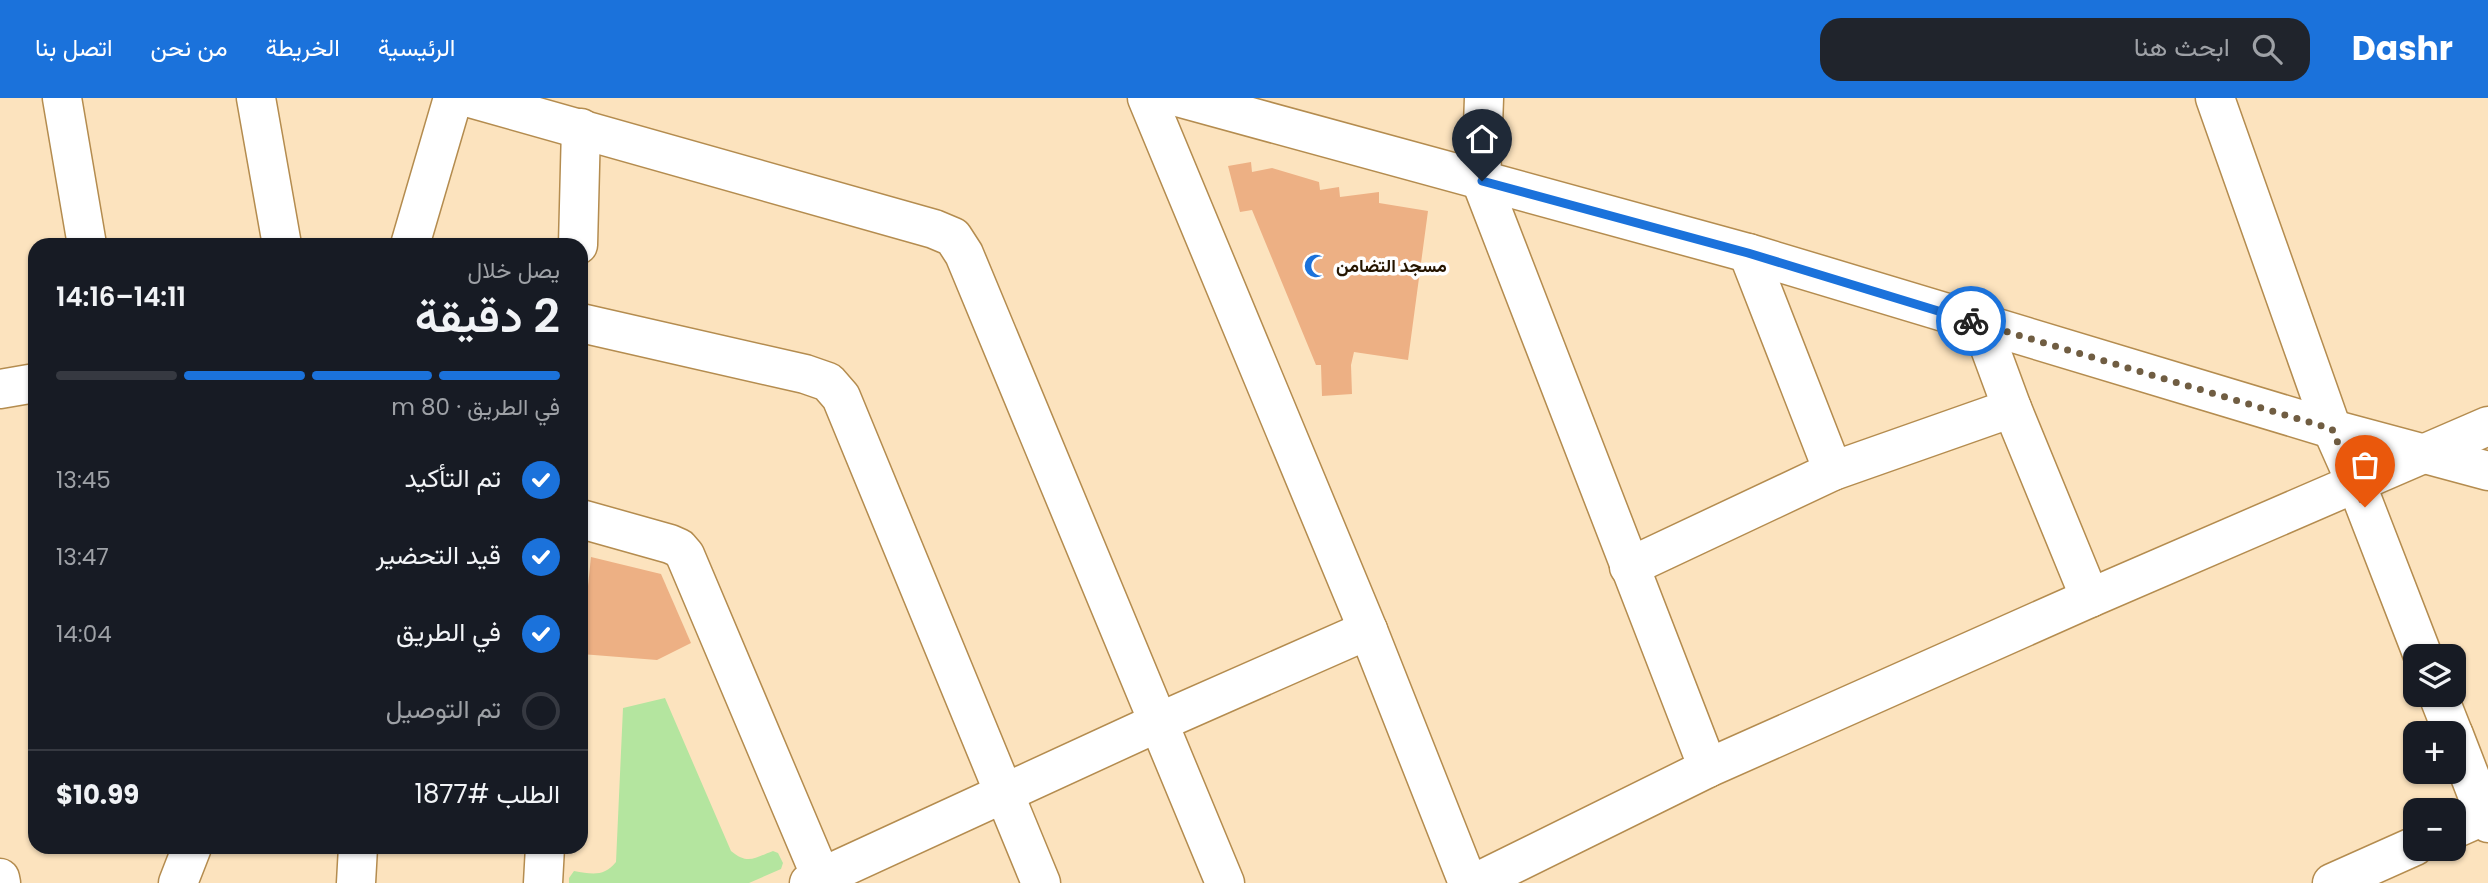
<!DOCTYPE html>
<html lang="ar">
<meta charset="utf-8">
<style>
:root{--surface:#171b24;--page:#20242c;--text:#f1f3f6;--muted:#9ea1a6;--line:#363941;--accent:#1b72db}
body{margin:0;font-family:Poppins,Vazirmatn,sans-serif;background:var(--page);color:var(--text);direction:rtl;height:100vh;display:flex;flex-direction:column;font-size:26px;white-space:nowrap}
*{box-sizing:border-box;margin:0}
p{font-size:23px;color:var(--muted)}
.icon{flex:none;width:38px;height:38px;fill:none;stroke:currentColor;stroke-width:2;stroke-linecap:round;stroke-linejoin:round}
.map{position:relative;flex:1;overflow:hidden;direction:ltr}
.sheet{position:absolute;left:28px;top:140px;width:560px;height:616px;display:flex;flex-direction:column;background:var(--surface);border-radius:21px;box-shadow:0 2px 5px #0004;direction:rtl}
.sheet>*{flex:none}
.fabs{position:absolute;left:2403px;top:546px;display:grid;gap:14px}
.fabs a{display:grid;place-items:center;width:63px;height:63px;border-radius:14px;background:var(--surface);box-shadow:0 2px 5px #0004;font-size:35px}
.pin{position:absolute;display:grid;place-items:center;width:60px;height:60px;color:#fff;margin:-72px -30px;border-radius:50% 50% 50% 0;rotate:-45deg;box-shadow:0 0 7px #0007}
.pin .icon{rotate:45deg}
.courier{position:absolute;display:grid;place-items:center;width:70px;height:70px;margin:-35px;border:5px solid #1b72db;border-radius:50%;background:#fff;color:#222;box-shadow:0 2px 9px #0007}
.head em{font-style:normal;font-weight:600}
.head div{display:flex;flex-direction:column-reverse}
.head{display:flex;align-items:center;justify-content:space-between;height:119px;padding:0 28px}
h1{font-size:46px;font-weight:600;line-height:52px}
.bar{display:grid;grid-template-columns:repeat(4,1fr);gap:10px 7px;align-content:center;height:84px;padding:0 28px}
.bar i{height:9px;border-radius:5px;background:var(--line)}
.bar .selected{background:var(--accent)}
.bar p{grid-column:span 4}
.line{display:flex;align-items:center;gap:18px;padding:0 28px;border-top:2px solid var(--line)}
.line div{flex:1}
ol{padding:0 28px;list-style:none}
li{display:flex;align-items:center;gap:21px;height:77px}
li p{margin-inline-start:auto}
li .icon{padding:7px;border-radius:50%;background:var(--accent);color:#fff;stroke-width:4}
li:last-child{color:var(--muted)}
li i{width:38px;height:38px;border:4px solid var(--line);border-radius:50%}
header{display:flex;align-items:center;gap:42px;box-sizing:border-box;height:98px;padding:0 35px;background:var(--accent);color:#fff}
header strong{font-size:33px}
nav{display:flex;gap:38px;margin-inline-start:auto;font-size:24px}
.search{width:490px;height:63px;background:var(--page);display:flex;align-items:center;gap:18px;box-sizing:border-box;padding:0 24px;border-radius:21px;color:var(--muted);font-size:26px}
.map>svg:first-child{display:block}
</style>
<header>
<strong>Dashr</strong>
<div class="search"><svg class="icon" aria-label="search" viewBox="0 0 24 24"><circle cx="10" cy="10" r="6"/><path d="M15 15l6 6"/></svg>ابحث هنا</div>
<nav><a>الرئيسية</a><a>الخريطة</a><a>من نحن</a><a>اتصل بنا</a></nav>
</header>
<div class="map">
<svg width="2488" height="785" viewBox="0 0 2488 785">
<rect width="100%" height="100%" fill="#fce3be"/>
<path fill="#b4e59f" d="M665,600L731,753C748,767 754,760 773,753L778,755L783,765L781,771L749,785H569V780L574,773C592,776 604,779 616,764L623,610Z"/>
<g fill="#edb084">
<path d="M1251,64L1252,74L1272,70L1319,84L1320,92L1339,89L1340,99L1379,94V105L1428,113L1408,262L1354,254L1351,267L1352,296L1322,298L1321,267H1316L1252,112L1240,114L1228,68Z"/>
<path d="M591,459L661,476L691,545L657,562L581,556Z"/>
</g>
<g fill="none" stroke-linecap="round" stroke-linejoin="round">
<g stroke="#b48c4f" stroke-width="41">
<g id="minor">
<path d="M62,0L87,147"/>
<path d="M256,0L282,147"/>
<path d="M470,0L934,131L953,139L964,156L1225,785"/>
<path d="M1147,0L1368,532L1468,785"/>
<path d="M1181,0L1748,155L2332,331L2488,373"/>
<path d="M1484,0L1481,83L1708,670"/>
<path d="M2215,0L2332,331L2356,385L2423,558"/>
<path d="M410,147L453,0"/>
<path d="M578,147L581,30"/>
<path d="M1748,155L1833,373"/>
<path d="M581,225L805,276L828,284L841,299L1041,785"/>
<path d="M1981,226L2012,310L2090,500"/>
<path d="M0,291L35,285"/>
<path d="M581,421L670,446L679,450L685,457L821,779"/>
<path d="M1629,469L1833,373L2012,310"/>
<path d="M2438,597L2453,635"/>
<path d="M2454,637L2488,725"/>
<path d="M2454,731L2488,716"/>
<path d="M0,780L1,785"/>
<path d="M178,785L192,749"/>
<path d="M356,785L358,749"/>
<path d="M543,785L545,749"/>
<path d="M809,785L1157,625L1368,532"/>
<path d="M1475,785L1708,670L2090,500L2488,328"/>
<path d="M2332,785L2415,748"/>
</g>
</g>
<use href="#minor" stroke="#fff" stroke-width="38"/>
</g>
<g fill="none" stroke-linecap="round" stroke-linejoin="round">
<path stroke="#705d42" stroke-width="7" stroke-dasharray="0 12.6" d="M1971,223L2332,331L2365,409"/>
<path stroke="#1b72db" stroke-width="9" d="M1482,83L1748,155L1971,223"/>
</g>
<defs>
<g id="mosque-bare" transform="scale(1.89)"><path d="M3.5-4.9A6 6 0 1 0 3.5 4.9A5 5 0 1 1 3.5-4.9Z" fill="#1b72db" stroke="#fff" stroke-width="2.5" paint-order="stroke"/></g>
</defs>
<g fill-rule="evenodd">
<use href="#mosque-bare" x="1316" y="168"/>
</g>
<g text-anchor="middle" stroke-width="7" stroke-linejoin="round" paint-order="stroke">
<g font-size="18" font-weight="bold" fill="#251500" stroke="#fff" text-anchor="start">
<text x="1336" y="174">مسجد التضامن</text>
</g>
</g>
</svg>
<div class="fabs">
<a><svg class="icon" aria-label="layers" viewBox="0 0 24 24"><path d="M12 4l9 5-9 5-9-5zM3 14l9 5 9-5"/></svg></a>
<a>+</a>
<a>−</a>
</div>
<div class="pin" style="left:2365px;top:409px;background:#ea580c"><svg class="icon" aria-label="bag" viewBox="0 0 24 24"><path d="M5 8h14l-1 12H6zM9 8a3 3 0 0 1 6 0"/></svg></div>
<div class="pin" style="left:1482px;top:83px;background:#1f2937"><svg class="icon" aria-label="home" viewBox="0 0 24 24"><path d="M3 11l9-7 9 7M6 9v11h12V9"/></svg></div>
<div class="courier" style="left:1971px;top:223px"><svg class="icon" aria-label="bike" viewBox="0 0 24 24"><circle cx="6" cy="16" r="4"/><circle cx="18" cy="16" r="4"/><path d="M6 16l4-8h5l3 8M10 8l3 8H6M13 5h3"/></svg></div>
<section class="sheet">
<div class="head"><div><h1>2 دقيقة</h1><p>يصل خلال</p></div><em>14:11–14:16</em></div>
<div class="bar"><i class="selected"></i><i class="selected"></i><i class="selected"></i><i></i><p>في الطريق · 80 m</p></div>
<ol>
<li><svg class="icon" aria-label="check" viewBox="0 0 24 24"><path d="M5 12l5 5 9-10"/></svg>تم التأكيد<p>13:45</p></li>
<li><svg class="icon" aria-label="check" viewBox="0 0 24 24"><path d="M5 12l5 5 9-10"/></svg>قيد التحضير<p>13:47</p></li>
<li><svg class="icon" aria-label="check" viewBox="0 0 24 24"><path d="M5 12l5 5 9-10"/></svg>في الطريق<p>14:04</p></li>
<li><i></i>تم التوصيل</li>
</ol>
<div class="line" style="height:91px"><div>الطلب #1877</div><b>$10.99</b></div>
</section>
</div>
